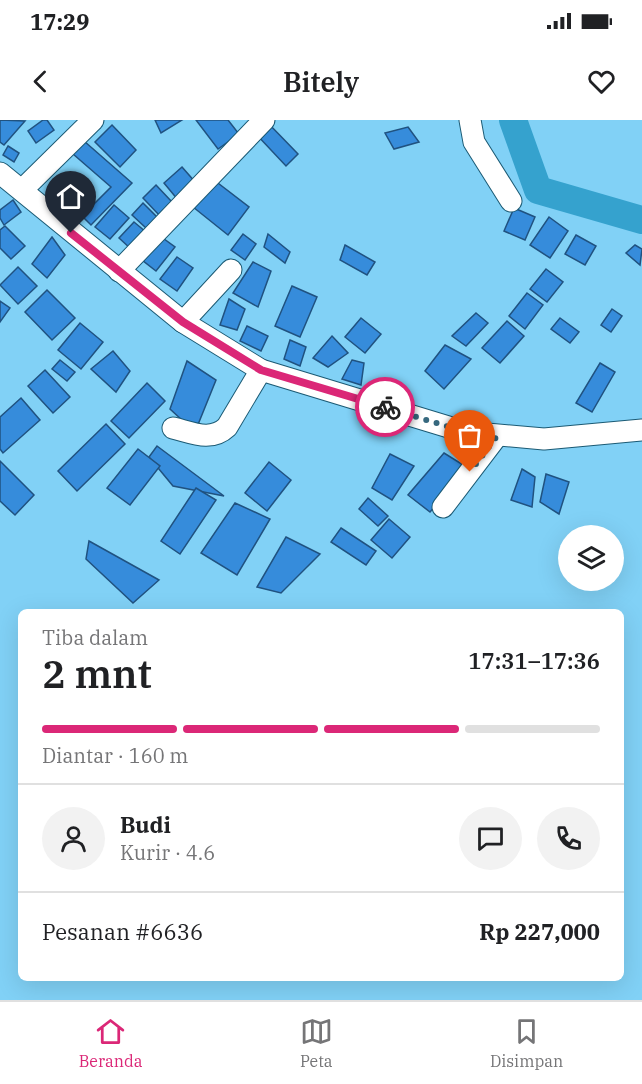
<!DOCTYPE html>
<html lang="id">
<meta charset="utf-8">
<style>
:root{--surface:#fff;--page:#f2f2f2;--text:#202124;--muted:#757577;--line:#e0e0e0;--accent:#db2777}
body{margin:0;font-family:"IBM Plex Serif",serif;background:var(--page);color:var(--text);height:100vh;display:flex;flex-direction:column;font-size:22px;white-space:nowrap}
*{box-sizing:border-box;margin:0}
p{font-size:20px;color:var(--muted)}
.icon{flex:none;width:33px;height:33px;fill:none;stroke:currentColor;stroke-width:2;stroke-linecap:round;stroke-linejoin:round}
.map{position:relative;flex:1;overflow:hidden}
.drawer{position:absolute;left:18px;top:489px;width:606px;height:372px;display:flex;flex-direction:column;background:var(--surface);border-radius:9px;box-shadow:0 6px 24px #0002}
.drawer>*{flex:none}
.tools{position:absolute;left:558px;top:405px;display:grid;gap:12px}
.tools a{display:grid;place-items:center;width:66px;height:66px;border-radius:50%;background:var(--surface);box-shadow:0 6px 24px #0002;font-size:30px}
.pin{position:absolute;display:grid;place-items:center;width:51px;height:51px;color:#fff;margin:-62px -26px;border-radius:50% 50% 50% 0;rotate:-45deg;box-shadow:0 0 6px #0007}
.pin .icon{rotate:45deg}
.courier{position:absolute;display:grid;place-items:center;width:60px;height:60px;margin:-30px;border:4px solid #db2777;border-radius:50%;background:#fff;color:#222;box-shadow:0 2px 8px #0007}
.headline em{font-style:normal;font-weight:600}
.headline div{display:flex;flex-direction:column-reverse}
.headline{display:flex;align-items:center;justify-content:space-between;height:102px;padding:0 24px}
h1{font-size:39px;font-weight:600;line-height:45px}
.bar{display:grid;grid-template-columns:repeat(4,1fr);gap:9px 6px;align-content:center;height:72px;padding:0 24px}
.bar i{height:8px;border-radius:4px;background:var(--line)}
.bar .active{background:var(--accent)}
.bar p{grid-column:span 4}
.line{display:flex;align-items:center;gap:15px;padding:0 24px;border-top:2px solid var(--line)}
.line div{flex:1}
.round{display:grid;place-items:center;flex:none;width:63px;height:63px;border-radius:32px;background:var(--page)}
.status{display:flex;justify-content:space-between;align-items:center;height:42px;padding:0 30px;background:var(--surface);direction:ltr}
.status svg{height:16px;fill:currentColor}
header{display:flex;justify-content:space-between;align-items:center;height:78px;padding:0 24px;background:var(--surface);font-size:27px;font-weight:600}
.menu{display:flex;justify-content:space-around;align-items:center;height:84px;border-top:2px solid var(--line);background:var(--surface);font-size:16px;color:var(--muted)}
.menu a{display:grid;justify-items:center;gap:3px}
.menu .active{color:var(--accent)}
.map>svg:first-child{display:block}
</style>
<div class="status"><b>17:29</b><svg viewBox="0 0 49 12"><path d="M0 12V9h3v3zM5 12V6h3v6zM10 12V3h3v9zM15 12V0h3v12zM26 1h20v11H26zM47 4h2v5h-2z"/></svg></div>
<header><svg class="icon" aria-label="back" viewBox="0 0 24 24"><path d="M15 5l-7 7 7 7"/></svg>Bitely<svg class="icon" aria-label="heart" viewBox="0 0 24 24"><path d="M12 20l-8-8c-3-5 5-10 8-4 3-6 11-1 8 4z"/></svg></header>
<div class="map">
<svg width="642" height="880" viewBox="0 0 642 880">
<rect width="100%" height="100%" fill="#81d1f6"/>
<g fill="none" stroke-linecap="round" stroke-linejoin="round">
<path stroke="#35a2ce" stroke-width="28" d="M513,0L538,70L642,100"/>
</g>
<g fill="#368cdb" stroke="#205280" stroke-width="1.5">
<path d="M0,0L25,1L4,25L0,22Z"/>
<path d="M43,0H47L54,10L36,23L28,11Z"/>
<path d="M155,0H182L161,13Z"/>
<path d="M196,0H228L239,14L218,29Z"/>
<path d="M267,2L298,34L286,46L255,13Z"/>
<path d="M112,5L136,30L120,47L95,22Z"/>
<path d="M408,7L419,22L394,29L385,13Z"/>
<path d="M84,21L132,63L91,105L82,96L111,67L73,34Z"/>
<path d="M8,26L19,33L14,42L3,35Z"/>
<path d="M182,47L196,63L178,80L164,63Z"/>
<path d="M214,60L249,87L228,115L193,87Z"/>
<path d="M156,65L172,82L159,95L143,78Z"/>
<path d="M13,80L21,92L4,105L0,98V90Z"/>
<path d="M143,83L157,97L146,108L132,95Z"/>
<path d="M114,85L129,98L110,119L95,107Z"/>
<path d="M514,88L535,97L525,120L504,111Z"/>
<path d="M549,97L568,111L550,138L530,125Z"/>
<path d="M134,102L146,112L131,129L119,118Z"/>
<path d="M5,106L25,126L11,139L0,128V110Z"/>
<path d="M243,114L256,124L245,140L231,130Z"/>
<path d="M268,114L290,132L285,143L264,127Z"/>
<path d="M576,115L596,126L585,145L565,134Z"/>
<path d="M160,116L175,127L156,151L142,140Z"/>
<path d="M52,117L65,135L47,158L32,144Z"/>
<path d="M345,125L375,142L367,155L340,140Z"/>
<path d="M635,125L642,129L640,145L626,133Z"/>
<path d="M177,137L193,148L177,171L160,159Z"/>
<path d="M253,142L271,151L258,187L233,173Z"/>
<path d="M18,147L37,166L18,184L0,165Z"/>
<path d="M546,149L563,162L547,182L530,169Z"/>
<path d="M292,166L317,177L300,217L275,206Z"/>
<path d="M47,170L75,198L52,220L25,192Z"/>
<path d="M527,173L543,185L525,209L509,196Z"/>
<path d="M229,179L245,189L237,210L220,205Z"/>
<path d="M0,181L10,188L0,202Z"/>
<path d="M612,189L622,196L611,212L601,205Z"/>
<path d="M476,193L488,203L466,226L452,216Z"/>
<path d="M361,198L381,214L365,233L345,217Z"/>
<path d="M560,198L579,212L570,223L551,209Z"/>
<path d="M507,201L524,216L500,243L482,228Z"/>
<path d="M80,203L103,222L81,249L58,230Z"/>
<path d="M247,206L268,216L261,231L240,221Z"/>
<path d="M332,216L348,233L328,247L313,238Z"/>
<path d="M290,220L306,227L300,246L284,239Z"/>
<path d="M445,225L471,239L444,269L425,251Z"/>
<path d="M113,231L130,251L116,272L91,249Z"/>
<path d="M60,240L75,252L67,261L52,249Z"/>
<path d="M352,240L364,243L361,265L342,259Z"/>
<path d="M187,241L216,260L195,312L170,289Z"/>
<path d="M600,243L615,252L592,292L576,283Z"/>
<path d="M45,250L70,277L53,293L28,266Z"/>
<path d="M147,263L165,281L129,318L111,301Z"/>
<path d="M21,278L40,300L3,333L0,329V297Z"/>
<path d="M106,304L125,324L77,371L58,351Z"/>
<path d="M157,326L224,376L173,366L149,337Z"/>
<path d="M138,329L160,346L130,385L107,368Z"/>
<path d="M444,333L468,348L430,392L408,375Z"/>
<path d="M390,334L414,346L392,380L372,368Z"/>
<path d="M0,341L34,375L15,395L0,381Z"/>
<path d="M269,342L291,360L267,391L245,373Z"/>
<path d="M522,349L535,357L532,387L511,380Z"/>
<path d="M546,354L569,362L559,394L540,382Z"/>
<path d="M196,368L216,380L180,434L161,421Z"/>
<path d="M368,378L388,396L378,406L359,389Z"/>
<path d="M235,383L270,399L237,455L201,433Z"/>
<path d="M389,399L410,417L392,438L371,420Z"/>
<path d="M341,408L376,431L366,445L331,422Z"/>
<path d="M286,417L320,434L281,473L257,467Z"/>
<path d="M89,421L159,460L133,483L86,439Z"/>
</g>
<g fill="none" stroke-linecap="round" stroke-linejoin="round">
<g stroke="#1b5a74" stroke-width="23">
<g id="minor">
<path d="M470,0L474,22L511,81"/>
<path d="M0,53L183,202L261,250L465,312L544,319L642,310"/>
<path d="M22,70L93,0"/>
<path d="M119,151L264,0"/>
<path d="M183,202L231,150"/>
<path d="M173,308C193,313 211,322 227,307L261,250"/>
<path d="M443,387L497,316"/>
</g>
</g>
<use href="#minor" stroke="#fff" stroke-width="21"/>
</g>
<g fill="none" stroke-linecap="round" stroke-linejoin="round">
<path stroke="#36687e" stroke-width="6" stroke-dasharray="0 10.8" d="M385,287L465,312L497,316L470,352"/>
<path stroke="#db2777" stroke-width="8" d="M71,113L183,202L261,250L385,287"/>
</g>
</svg>
<div class="tools">
<a><svg class="icon" aria-label="layers" viewBox="0 0 24 24"><path d="M12 4l9 5-9 5-9-5zM3 14l9 5 9-5"/></svg></a>
</div>
<div class="pin" style="left:470px;top:352px;background:#ea580c"><svg class="icon" aria-label="bag" viewBox="0 0 24 24"><path d="M5 8h14l-1 12H6zM9 8a3 3 0 0 1 6 0"/></svg></div>
<div class="pin" style="left:71px;top:113px;background:#1f2937"><svg class="icon" aria-label="home" viewBox="0 0 24 24"><path d="M3 11l9-7 9 7M6 9v11h12V9"/></svg></div>
<div class="courier" style="left:385px;top:287px"><svg class="icon" aria-label="bike" viewBox="0 0 24 24"><circle cx="6" cy="16" r="4"/><circle cx="18" cy="16" r="4"/><path d="M6 16l4-8h5l3 8M10 8l3 8H6M13 5h3"/></svg></div>
<section class="drawer">
<div class="headline"><div><h1>2 mnt</h1><p>Tiba dalam</p></div><em>17:31–17:36</em></div>
<div class="bar"><i class="active"></i><i class="active"></i><i class="active"></i><i></i><p>Diantar · 160 m</p></div>
<div class="line" style="height:108px"><a class="round"><svg class="icon" aria-label="person" viewBox="0 0 24 24"><circle cx="12" cy="8" r="4"/><path d="M4 21q1-7 8-7t8 7"/></svg></a><div><b>Budi</b><p>Kurir · 4.6</p></div><a class="round"><svg class="icon" aria-label="chat" viewBox="0 0 24 24"><path d="M4 5h16v11H9l-5 4z"/></svg></a><a class="round"><svg class="icon" aria-label="phone" viewBox="0 0 24 24"><path d="M5 4h4l2 5-3 2q2 4 5 5l2-3 5 2v4C11 20 4 13 5 4z"/></svg></a></div>
<div class="line" style="height:78px"><div>Pesanan #6636</div><b>Rp 227,000</b></div>
</section>
</div>
<nav class="menu">
<a class="active"><svg class="icon" aria-label="home" viewBox="0 0 24 24"><path d="M3 11l9-7 9 7M6 9v11h12V9"/></svg>Beranda</a>
<a><svg class="icon" aria-label="map" viewBox="0 0 24 24"><path d="M3 6l6-2 6 2 6-2v14l-6 2-6-2-6 2zM9 4v14M15 6v14"/></svg>Peta</a>
<a><svg class="icon" aria-label="saved" viewBox="0 0 24 24"><path d="M7 4h10v16l-5-4-5 4z"/></svg>Disimpan</a>
</nav>
